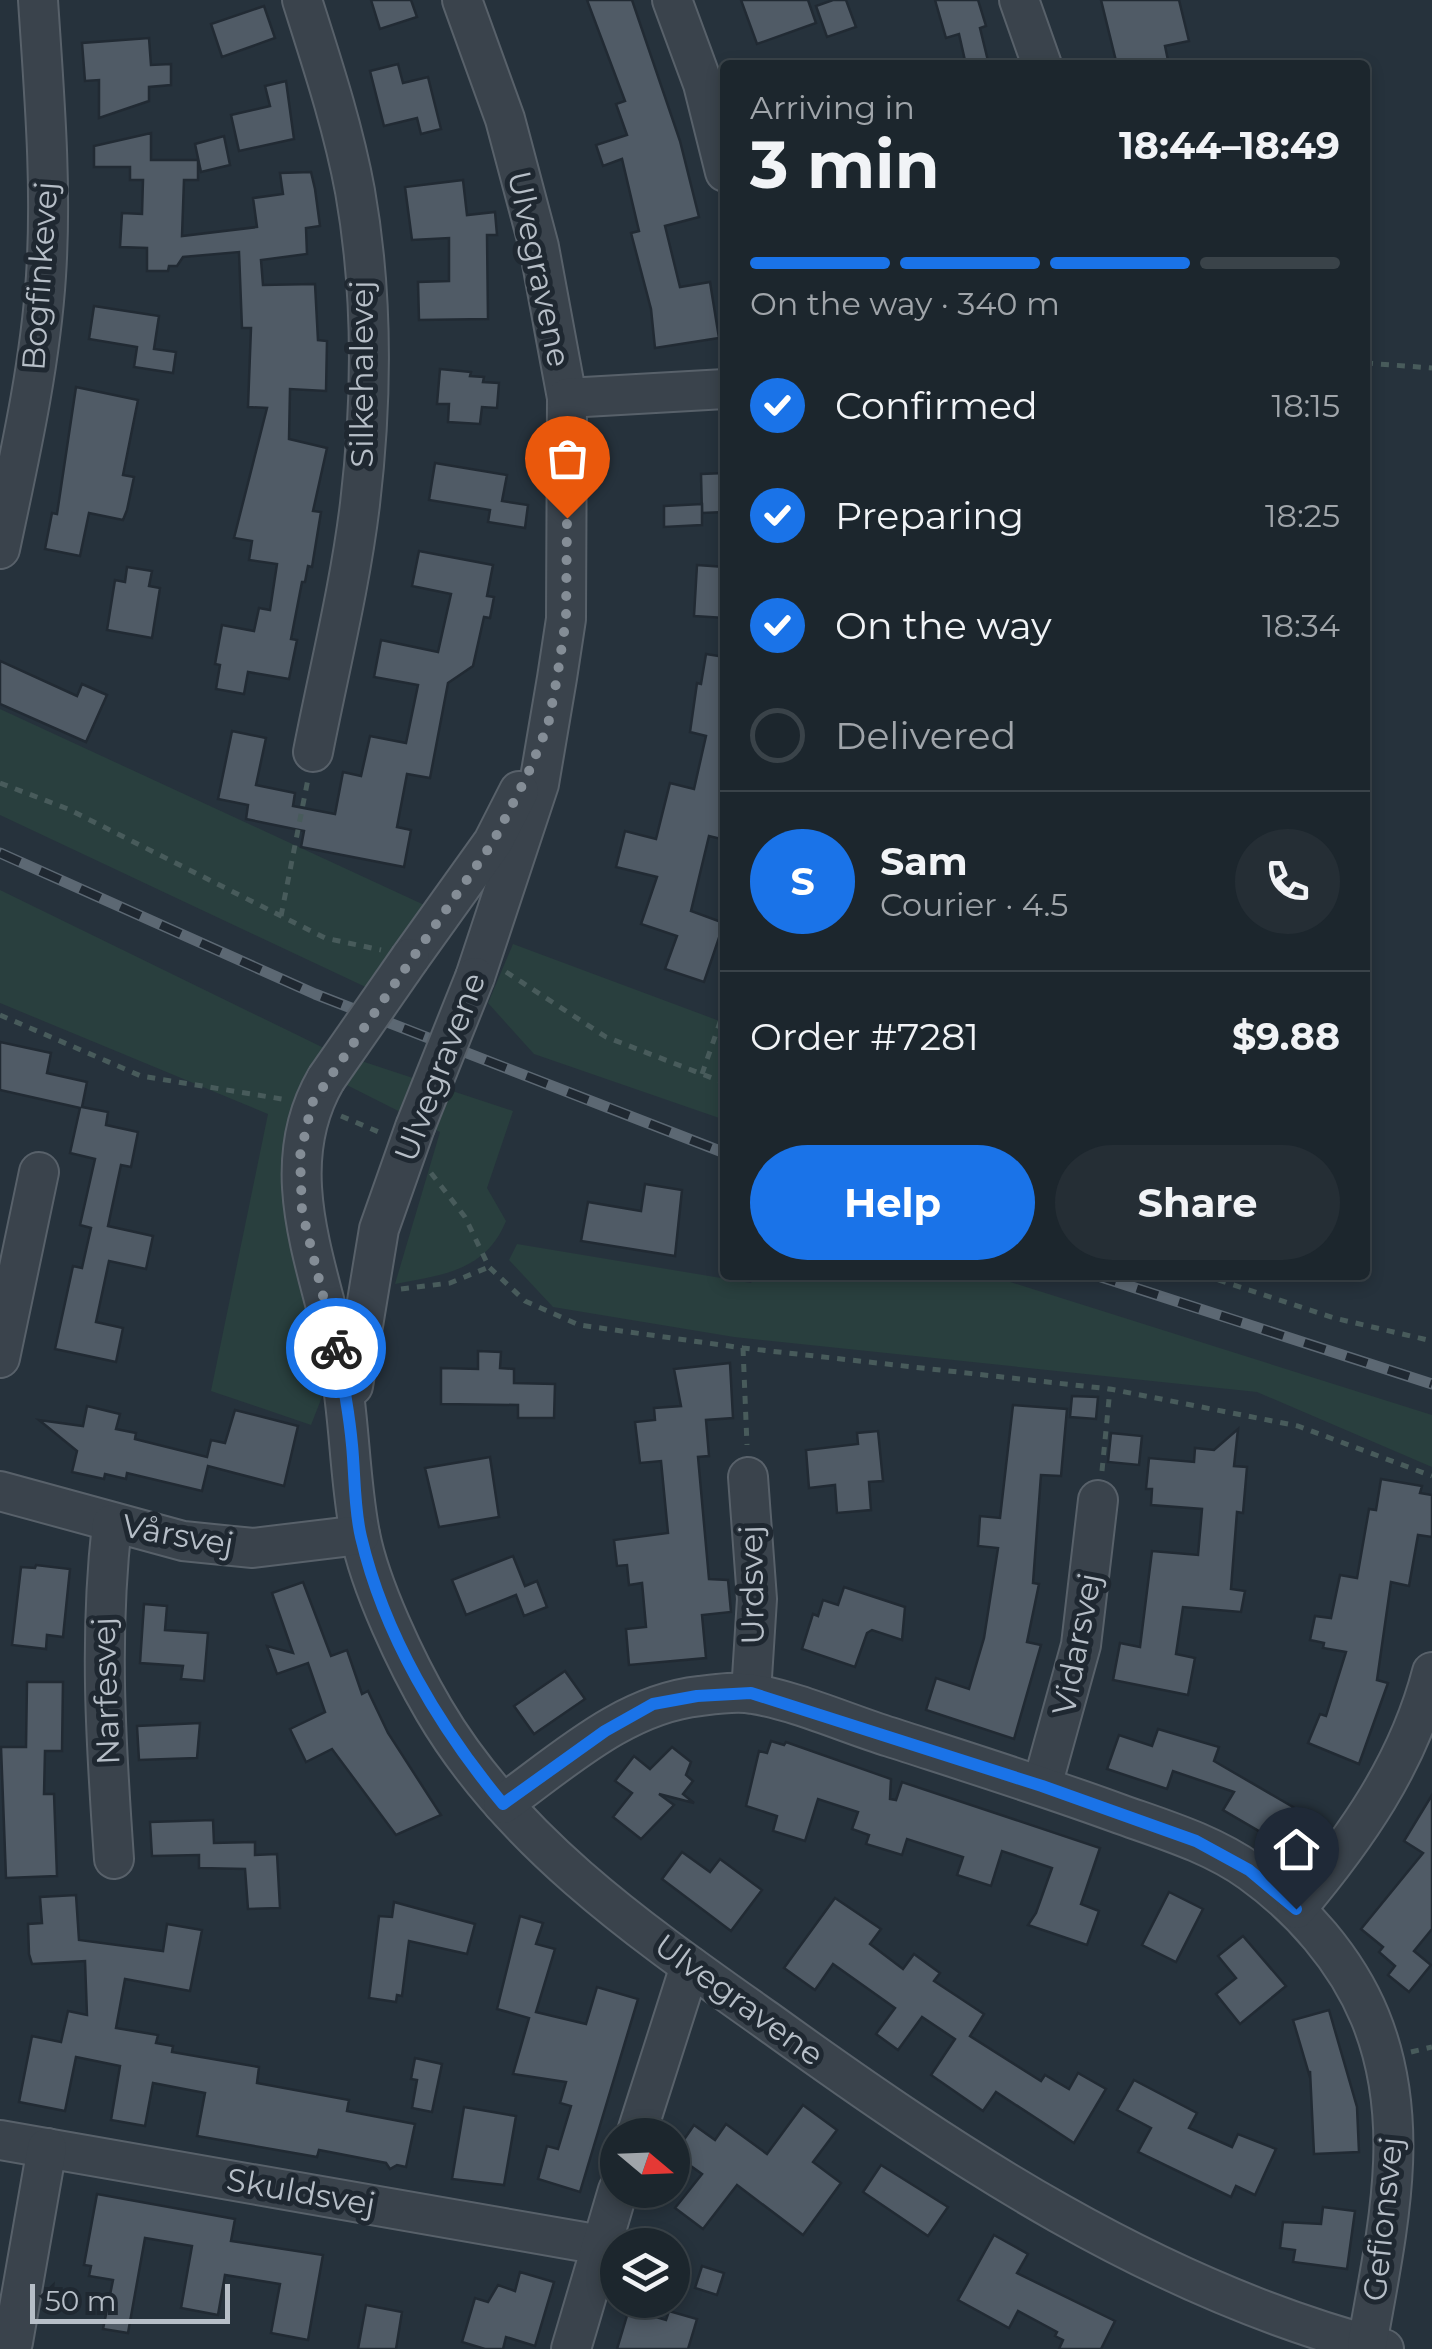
<!DOCTYPE html>
<meta charset="utf-8">
<style>
:root{--surface:#1c262d;--page:#252e35;--text:#f1f3f6;--muted:#a0a5aa;--line:#3a4349;--accent:#1a73e8}
body{margin:0;font-family:Montserrat,sans-serif;background:var(--page);color:var(--text);height:100vh;display:flex;flex-direction:column;font-size:38px;white-space:nowrap}
*{box-sizing:border-box;margin:0}
p{font-size:32px;color:var(--muted)}
.icon{flex:none;width:55px;height:55px;fill:none;stroke:currentColor;stroke-width:2;stroke-linecap:round;stroke-linejoin:round}
.map{position:relative;flex:1;overflow:hidden}
.sheet{position:absolute;left:720px;top:60px;width:650px;height:1220px;display:flex;flex-direction:column;background:var(--surface);border-radius:10px;box-shadow:0 5px 15px #0003,0 0 0 2px var(--line)}
.sheet>*{flex:none}
.needle{width:65px;rotate:109deg}
.tools{position:absolute;left:600px;top:2118px;display:grid;gap:20px}
.tools a{display:grid;place-items:center;width:90px;height:90px;border-radius:50%;background:var(--surface);box-shadow:0 5px 15px #0003,0 0 0 2px var(--line);font-size:50px}
.scale{position:absolute;left:30px;bottom:25px;width:200px;box-sizing:border-box;padding-left:10px;border:5px solid #b6bec7;border-top:0;font-size:28px;line-height:35px;white-space:nowrap;color:#b6bec7;-webkit-text-stroke:8px #1f2831;paint-order:stroke}
.pin{position:absolute;display:grid;place-items:center;width:85px;height:85px;color:#fff;margin:-102px -42px;border-radius:50% 50% 50% 0;rotate:-45deg;box-shadow:0 0 10px #0007}
.pin .icon{rotate:45deg}
.courier{position:absolute;display:grid;place-items:center;width:100px;height:100px;margin:-50px;border:8px solid #1a73e8;border-radius:50%;background:#fff;color:#222;box-shadow:0 2px 12px #0007}
.overview em{font-style:normal;font-weight:700}
.overview div{display:flex;flex-direction:column-reverse}
.overview{display:flex;align-items:center;justify-content:space-between;height:170px;padding:0 30px}
h1{font-size:65px;font-weight:700;line-height:75px}
.bar{display:grid;grid-template-columns:repeat(4,1fr);gap:15px 10px;align-content:center;height:120px;padding:0 30px}
.bar i{height:12px;border-radius:8px;background:var(--line)}
.bar .active{background:var(--accent)}
.bar p{grid-column:span 4}
.line{display:flex;align-items:center;gap:25px;padding:0 30px;border-top:2px solid var(--line)}
.line div{flex:1}
.round{display:grid;place-items:center;flex:none;width:105px;height:105px;border-radius:52px;background:var(--page)}
ol{padding:0 30px;list-style:none}
li{display:flex;align-items:center;gap:30px;height:110px}
li p{margin-inline-start:auto}
li .icon{padding:10px;border-radius:50%;background:var(--accent);color:#fff;stroke-width:4}
li:last-child{color:var(--muted)}
li i{width:55px;height:55px;border:5px solid var(--line);border-radius:50%}
.button{display:flex;gap:20px;margin-top:auto;padding:20px 30px}
.button a{flex:1;height:115px;border-radius:60px;background:var(--accent);color:#fff;font-size:40px;font-weight:700;line-height:115px;text-align:center}
.button a+a{background:var(--page);color:var(--text)}
.map>svg:first-child{display:block}
</style>
<div class="map">
<svg width="1432" height="2349" viewBox="0 0 1432 2349">
<rect width="100%" height="100%" fill="#26323c"/>
<g fill="#293f3e">
<path d="M0,709L433,909L372,990L0,815Z"/>
<path d="M0,890L328,1050L513,1111L487,1188L506,1221C486,1271 442,1275 395,1284L440,1132L319,1071L296,1114L331,1374L311,1425L211,1391L268,1114L0,1003Z"/>
<path d="M513,944L725,1023V1120L534,1054L488,1003Z"/>
<path d="M517,1244L751,1283L755,1275H988L1432,1415V1467L1257,1392L734,1337L553,1307L509,1260Z"/>
</g>
<g fill="#505b66" stroke="#212a33" stroke-width="2.5">
<path d="M371,0H411L417,17L380,29Z"/>
<path d="M587,0H632L680,141L699,217L665,226L680,287L710,282L719,338L655,348L651,309L631,233L639,231L622,159L603,166L596,145L627,135L616,104L625,101Z"/>
<path d="M741,0H808L816,23L757,44Z"/>
<path d="M833,0H846L856,27L827,37L816,6Z"/>
<path d="M935,0H978L986,26L980,28L989,65H966L959,34L946,38Z"/>
<path d="M1101,0H1179L1189,41L1165,46L1169,65H1117Z"/>
<path d="M264,6L275,38L222,57L211,24Z"/>
<path d="M149,38L151,65L171,64V85L149,87V101L99,118V80L85,81L82,43Z"/>
<path d="M398,64L403,83L428,77L441,129L421,134L417,118L384,126L370,71Z"/>
<path d="M286,81L294,139L239,151L231,115L270,106L265,86Z"/>
<path d="M151,133V160H198V180H184L182,236L257,227L253,198L283,194L280,173L311,172L315,189L320,226L306,228L307,254L261,260L263,285L315,284L318,340L327,341L326,391L290,389L289,439L327,448L313,511L321,512L312,567L308,566L305,582H302L291,639L297,640L289,679L248,672L244,694L216,689L220,665L215,664L222,625L254,631L259,608L270,610L277,564L249,560L252,541L234,538L267,408L248,407L251,328H242L239,252L183,257L177,266H169L168,271H147V248L120,247L122,213L142,214L143,180H130V167H94V146Z"/>
<path d="M224,136L230,165L201,172L195,144Z"/>
<path d="M463,180L467,215L495,212L497,235H487L488,319L419,320L418,282L449,281V238L412,240L405,187Z"/>
<path d="M94,306L159,316L154,349L176,352L173,373L134,367L137,347L89,339Z"/>
<path d="M440,369L471,372L470,376L484,377L483,382L499,383L497,408L482,407L480,424L448,422L449,404H437Z"/>
<path d="M76,387L138,400L123,475L134,477L127,510L123,520L89,513L80,556L45,549L52,513L57,514Z"/>
<path d="M435,463L507,475L502,501L528,505L525,528L488,522L490,510L429,500Z"/>
<path d="M725,473V512L702,513L701,474Z"/>
<path d="M702,504V525L664,527V506Z"/>
<path d="M419,551L493,565L487,596L494,597L490,618L484,617L473,666L448,683L430,778L407,774L397,827L411,830L404,867L301,847L304,831L246,819L248,805L218,799L232,731L266,738L256,785L295,793L293,806L335,814L343,772L361,776L370,736L406,743L418,685L374,677L381,640L438,652L451,594L412,586Z"/>
<path d="M697,565L725,567V618L694,616Z"/>
<path d="M127,567L152,571L149,586L160,588L152,638L107,630L115,580L125,582Z"/>
<path d="M706,654L725,657V840L709,836L691,911L724,923L704,982L665,969L677,936L641,924L657,877L616,867L625,831L656,839L670,783L694,789L706,736L690,732L697,683L701,684Z"/>
<path d="M0,661L77,696L82,684L107,695L86,742L0,704Z"/>
<path d="M0,1042L51,1053L47,1073L87,1082L82,1107L108,1112L106,1125L138,1132L131,1167L121,1165L108,1226L153,1236L146,1269L109,1261L96,1322L123,1328L116,1362L55,1349L73,1266L82,1268L91,1228L80,1225L95,1159L70,1153L80,1108L0,1090Z"/>
<path d="M645,1184L682,1190L675,1256L581,1241L588,1202L641,1211Z"/>
<path d="M478,1351L501,1352L500,1368L514,1369V1383L555,1384L554,1418H518V1405L441,1404V1368L478,1369Z"/>
<path d="M730,1363L733,1418L706,1420L709,1456L698,1457L709,1579L728,1580L731,1612L702,1615L706,1658L629,1665L626,1629L646,1627L642,1583L629,1585L627,1565L617,1566L614,1540L668,1533L661,1461L640,1463L635,1422L655,1420L654,1408L681,1406L674,1369Z"/>
<path d="M1072,1396L1098,1397L1096,1419L1070,1417Z"/>
<path d="M1013,1405L1067,1409L1061,1476L1041,1475L1033,1583L1039,1584L1027,1642L1041,1645L1014,1739L926,1710L936,1678L969,1689L984,1638L998,1548L978,1546L980,1516L1000,1518Z"/>
<path d="M87,1406L120,1414L116,1429L136,1433L135,1439L207,1457L211,1440L225,1443L235,1410L298,1426L284,1486L208,1466L202,1491L127,1473L126,1479L105,1474L104,1479L72,1472L77,1451L39,1420L83,1426Z"/>
<path d="M1238,1429L1234,1466L1247,1467L1243,1513L1237,1512L1231,1589L1245,1591L1241,1612L1183,1607L1176,1654L1195,1658L1188,1695L1113,1680L1120,1643L1140,1647L1152,1551L1198,1555L1202,1509L1151,1505L1152,1489H1146L1149,1458L1194,1462L1195,1448L1214,1450Z"/>
<path d="M878,1431L883,1481L869,1482L871,1510L837,1513L835,1485L809,1488L806,1450L858,1444L857,1433Z"/>
<path d="M1111,1433L1142,1436L1139,1465L1108,1462Z"/>
<path d="M490,1457L499,1517L439,1527L425,1468Z"/>
<path d="M1381,1479L1422,1486L1420,1493L1432,1495V1537L1418,1535L1409,1586L1391,1582L1377,1680L1388,1683L1359,1764L1308,1743L1320,1714L1326,1716L1346,1652L1323,1648L1324,1643L1310,1640L1315,1616L1331,1618L1340,1575L1357,1578L1369,1509L1376,1510Z"/>
<path d="M513,1556L525,1586L537,1581L547,1607L524,1616L516,1595L466,1615L452,1580Z"/>
<path d="M36,1565L70,1569L63,1637L47,1635L46,1649L12,1645L21,1567L35,1568Z"/>
<path d="M303,1582L331,1656L347,1650L362,1694L368,1691L388,1733L441,1815L396,1835L332,1749L306,1762L290,1729L325,1712L308,1663L277,1674L267,1646L293,1653L272,1593Z"/>
<path d="M844,1587L905,1607L902,1640L872,1630L867,1633L855,1667L802,1649L813,1614L818,1616L823,1600L838,1605Z"/>
<path d="M144,1604L167,1606L165,1630L208,1633L204,1681L181,1679L183,1666L140,1663Z"/>
<path d="M565,1671L585,1699L534,1734L514,1706Z"/>
<path d="M27,1682H63L62,1751H45L44,1794H54L57,1876L6,1878L1,1747H26Z"/>
<path d="M200,1723L197,1758L139,1760L137,1726Z"/>
<path d="M1158,1729L1219,1747L1214,1761L1293,1807L1274,1840L1223,1810L1234,1792L1173,1771L1167,1789L1107,1769L1119,1735L1152,1746Z"/>
<path d="M771,1741L784,1745L786,1742L891,1779L890,1799L896,1800L902,1782L1100,1848L1081,1904L1099,1911L1087,1945L1028,1925L1036,1913L1052,1868L1002,1851L991,1886L957,1875L963,1857L907,1839L902,1855L866,1844L869,1835L852,1829L858,1812L818,1799L805,1841L773,1831L777,1816L746,1806L759,1751L767,1753Z"/>
<path d="M672,1747L691,1762L686,1775L693,1781L683,1794L694,1803L659,1794L674,1805L641,1839L613,1817L632,1793L615,1781L634,1756L650,1769Z"/>
<path d="M1432,1795V1929L1414,1951L1431,1965L1409,1992L1388,1975L1395,1966L1379,1952L1383,1947L1361,1929L1423,1853L1404,1841Z"/>
<path d="M213,1820L214,1843L255,1842V1855L277,1854L280,1908L248,1909L245,1869L199,1868V1855L152,1856L150,1822Z"/>
<path d="M682,1852L710,1872L720,1859L762,1890L731,1931L662,1879Z"/>
<path d="M1169,1892L1203,1909L1176,1962L1142,1945Z"/>
<path d="M76,1895L79,1940L163,1951L167,1924L202,1930L190,1991L125,1979L116,2028L158,2035L156,2043L173,2046L172,2052L259,2067L257,2083L349,2100L347,2111L415,2124L406,2167L397,2165L390,2169L386,2163L319,2150L317,2157L197,2136L205,2093L153,2083L145,2126L111,2120L120,2066L76,2057L65,2111L19,2102L32,2036L61,2042L68,2011L87,2015L85,1961L32,1964L29,1954L28,1924L42,1923L40,1897Z"/>
<path d="M835,1898L881,1929L870,1944L903,1969L914,1954L940,1973L934,1981L984,2014L970,2036L1041,2081L1045,2075L1069,2089L1078,2073L1106,2089L1074,2143L996,2092L983,2111L931,2075L955,2039L922,2017L898,2050L876,2034L895,2008L833,1964L815,1990L784,1968Z"/>
<path d="M394,1902L475,1924L467,1954L409,1941L402,1996L397,1995L396,2002L369,1998L379,1916L392,1917Z"/>
<path d="M520,1916L543,1923L536,1944L555,1949L536,2012L586,2024L597,1987L638,1999L580,2192L538,2179L547,2146L558,2149L571,2106L560,2103L566,2082L513,2074L529,2018L497,2009Z"/>
<path d="M1243,1936L1286,1986L1240,2024L1216,1994L1236,1978L1218,1956Z"/>
<path d="M1329,2010L1357,2107L1359,2152L1314,2154L1310,2071L1309,2074L1293,2020Z"/>
<path d="M415,2058L442,2064L432,2112L412,2108L417,2080L411,2079Z"/>
<path d="M1134,2080L1197,2113L1189,2128L1232,2147L1238,2134L1276,2149L1255,2195L1236,2186L1231,2197L1138,2152L1151,2128L1117,2110Z"/>
<path d="M803,2105L837,2130L813,2162L841,2183L803,2235L737,2185L703,2229L675,2208L702,2174L674,2154L694,2125L715,2140L726,2124L767,2154Z"/>
<path d="M464,2107L516,2116L504,2185L452,2179Z"/>
<path d="M881,2165L948,2207L928,2236L863,2192Z"/>
<path d="M97,2194L235,2219L231,2241L323,2255L308,2340L271,2333L280,2284L225,2275L218,2315L181,2308L192,2246L145,2238L128,2333L103,2329L113,2280L89,2276L91,2266L84,2265Z"/>
<path d="M1323,2207L1355,2211L1347,2269L1293,2262L1295,2250L1280,2248L1283,2222L1321,2224Z"/>
<path d="M994,2235L1028,2254L1017,2273L1115,2321L1101,2349H1059L1063,2340L1055,2336L1057,2332L1018,2311L1009,2328L958,2300Z"/>
<path d="M702,2266L724,2273L717,2295L695,2288Z"/>
<path d="M520,2272L554,2282L535,2346L506,2337L503,2349H485L462,2342L475,2298L488,2302L498,2285L515,2291Z"/>
<path d="M366,2305L402,2312L396,2349H358Z"/>
<path d="M629,2309L666,2320L669,2311L697,2319L688,2349H617Z"/>
</g>
<g fill="none" stroke-linecap="round" stroke-linejoin="round">
<g stroke="#58616a" stroke-width="42">
<g id="minor">
<path d="M302,0C322,63 343,126 355,191C373,293 372,402 360,504C350,587 329,670 313,752"/>
<path d="M462,0L505,119L539,247L567,398L566,619L557,678L539,784L475,977"/>
<path d="M672,0L703,84L725,172"/>
<path d="M1019,0L1042,65"/>
<path d="M567,398L725,389"/>
<path d="M0,549C19,459 40,368 46,276C52,184 44,92 38,0"/>
<path d="M410,958L493,842L519,791"/>
<path d="M326,1079C273,1170 320,1267 339,1361C350,1418 349,1477 360,1534C370,1586 407,1664 434,1710C512,1843 643,1933 766,2020C956,2157 1153,2289 1384,2349"/>
<path d="M0,1358L39,1172"/>
<path d="M353,1386L379,1229L415,1127"/>
<path d="M748,1477L757,1599L751,1693"/>
<path d="M0,1491L183,1541L253,1548L360,1535"/>
<path d="M112,1524C99,1638 106,1745 114,1859"/>
<path d="M1042,1786L1081,1645L1098,1500"/>
<path d="M503,1804C563,1761 624,1704 700,1696C716,1694 737,1691 753,1694C794,1700 848,1724 890,1737C967,1762 1044,1786 1120,1814C1165,1830 1212,1844 1251,1872C1301,1908 1346,1959 1370,2017C1414,2124 1386,2235 1367,2345"/>
<path d="M1296,1909C1356,1838 1408,1764 1432,1672"/>
<path d="M636,2135L690,1966"/>
<path d="M0,2140L601,2245"/>
<path d="M13,2342L47,2148"/>
<path d="M571,2349L618,2190"/>
</g>
</g>
<g stroke="#485b5b" stroke-width="5" stroke-dasharray="8 8" stroke-linecap="butt">
<path d="M1365,363L1432,368"/>
<path d="M0,783L68,809L325,938L381,950"/>
<path d="M281,916L308,779"/>
<path d="M506,972L606,1037L725,1083"/>
<path d="M0,1015L141,1076L282,1099"/>
<path d="M702,1074L725,1008"/>
<path d="M341,1116L381,1133"/>
<path d="M431,1173L465,1217L489,1267L525,1301L579,1325L743,1348L1110,1389L1298,1426L1432,1476"/>
<path d="M1203,1275L1334,1318L1432,1341"/>
<path d="M401,1289L450,1283L489,1267"/>
<path d="M743,1348L747,1445"/>
<path d="M1102,1471L1110,1389"/>
<path d="M1411,2052L1432,2047"/>
</g>
<use href="#minor" stroke="#3a434c" stroke-width="38"/>
<g stroke="#5c6873" stroke-width="11">
<g id="rail">
<path d="M0,853L315,994L725,1153"/>
<path d="M1095,1275L1432,1384"/>
</g>
</g>
<use href="#rail" stroke="#1f2831" stroke-width="8" stroke-dasharray="22" stroke-linecap="butt"/>
<g stroke="#58616a" stroke-width="42" stroke-linecap="butt">
<g id="minor-bridge">
<path d="M326,1079L410,958"/>
<path d="M415,1127L475,977"/>
</g>
</g>
<use href="#minor-bridge" stroke="#3a434c" stroke-width="38"/>
</g>
<g fill="none" stroke-linecap="round" stroke-linejoin="round">
<path stroke="#848d96" stroke-width="10" stroke-dasharray="0 18" d="M336,1348L302,1211L300,1156L312,1103L493,842L527,776L548,725L557,678L566,619L567,518"/>
<path stroke="#1a73e8" stroke-width="12" d="M336,1348C343,1380 349,1412 352,1445C355,1475 354,1508 361,1537C384,1635 439,1727 503,1804L605,1731L653,1704L697,1696L751,1693L1042,1786L1196,1841L1249,1870L1296,1909"/>
</g>
<g text-anchor="middle" stroke-width="10" stroke-linejoin="round" paint-order="stroke">
<g font-size="32" fill="#b6bec7" stroke="#1f2831">
<text transform="translate(539 269) rotate(78)" y="11">Ulvegravene</text>
<text transform="translate(40 276) rotate(-86)" y="11">Bogfinkevej</text>
<text transform="translate(362 374) rotate(-90)" y="11">Silkehalevej</text>
<text transform="translate(440 1067) rotate(-69)" y="11">Ulvegravene</text>
<text transform="translate(178 1535) rotate(10)" y="11">Vårsvej</text>
<text transform="translate(752 1585) rotate(-91)" y="11">Urdsvej</text>
<text transform="translate(1077 1644) rotate(-79)" y="11">Vidarsvej</text>
<text transform="translate(106 1691) rotate(-92)" y="11">Narfesvej</text>
<text transform="translate(739 2000) rotate(36)" y="11">Ulvegravene</text>
<text transform="translate(301 2192) rotate(10)" y="11">Skuldsvej</text>
<text transform="translate(1383 2219) rotate(-84)" y="11">Gefionsvej</text>
</g>
</g>
</svg>
<div class="tools">
<a><svg class="needle" viewBox="-14 -14 28 28"><path d="M0-13l5 13h-10z" fill="#e53935"/><path d="M0 13l5-13h-10z" fill="#a0a5aa"/></svg></a>
<a><svg class="icon" aria-label="layers" viewBox="0 0 24 24"><path d="M12 4l9 5-9 5-9-5zM3 14l9 5 9-5"/></svg></a>
</div>
<div class="scale">50 m</div>
<div class="pin" style="left:567px;top:518px;background:#ea580c"><svg class="icon" aria-label="bag" viewBox="0 0 24 24"><path d="M5 8h14l-1 12H6zM9 8a3 3 0 0 1 6 0"/></svg></div>
<div class="pin" style="left:1296px;top:1909px;background:#1f2937"><svg class="icon" aria-label="home" viewBox="0 0 24 24"><path d="M3 11l9-7 9 7M6 9v11h12V9"/></svg></div>
<div class="courier" style="left:336px;top:1348px"><svg class="icon" aria-label="bike" viewBox="0 0 24 24"><circle cx="6" cy="16" r="4"/><circle cx="18" cy="16" r="4"/><path d="M6 16l4-8h5l3 8M10 8l3 8H6M13 5h3"/></svg></div>
<section class="sheet">
<div class="overview"><div><h1>3 min</h1><p>Arriving in</p></div><em>18:44–18:49</em></div>
<div class="bar"><i class="active"></i><i class="active"></i><i class="active"></i><i></i><p>On the way · 340 m</p></div>
<ol>
<li><svg class="icon" aria-label="check" viewBox="0 0 24 24"><path d="M5 12l5 5 9-10"/></svg>Confirmed<p>18:15</p></li>
<li><svg class="icon" aria-label="check" viewBox="0 0 24 24"><path d="M5 12l5 5 9-10"/></svg>Preparing<p>18:25</p></li>
<li><svg class="icon" aria-label="check" viewBox="0 0 24 24"><path d="M5 12l5 5 9-10"/></svg>On the way<p>18:34</p></li>
<li><i></i>Delivered</li>
</ol>
<div class="line" style="height:180px"><b class="round" style="background:var(--accent);color:#fff">S</b><div><b>Sam</b><p>Courier · 4.5</p></div><a class="round"><svg class="icon" aria-label="phone" viewBox="0 0 24 24"><path d="M5 4h4l2 5-3 2q2 4 5 5l2-3 5 2v4C11 20 4 13 5 4z"/></svg></a></div>
<div class="line" style="height:130px"><div>Order #7281</div><b>$9.88</b></div>
<div class="button"><a>Help</a><a>Share</a></div>
</section>
</div>
